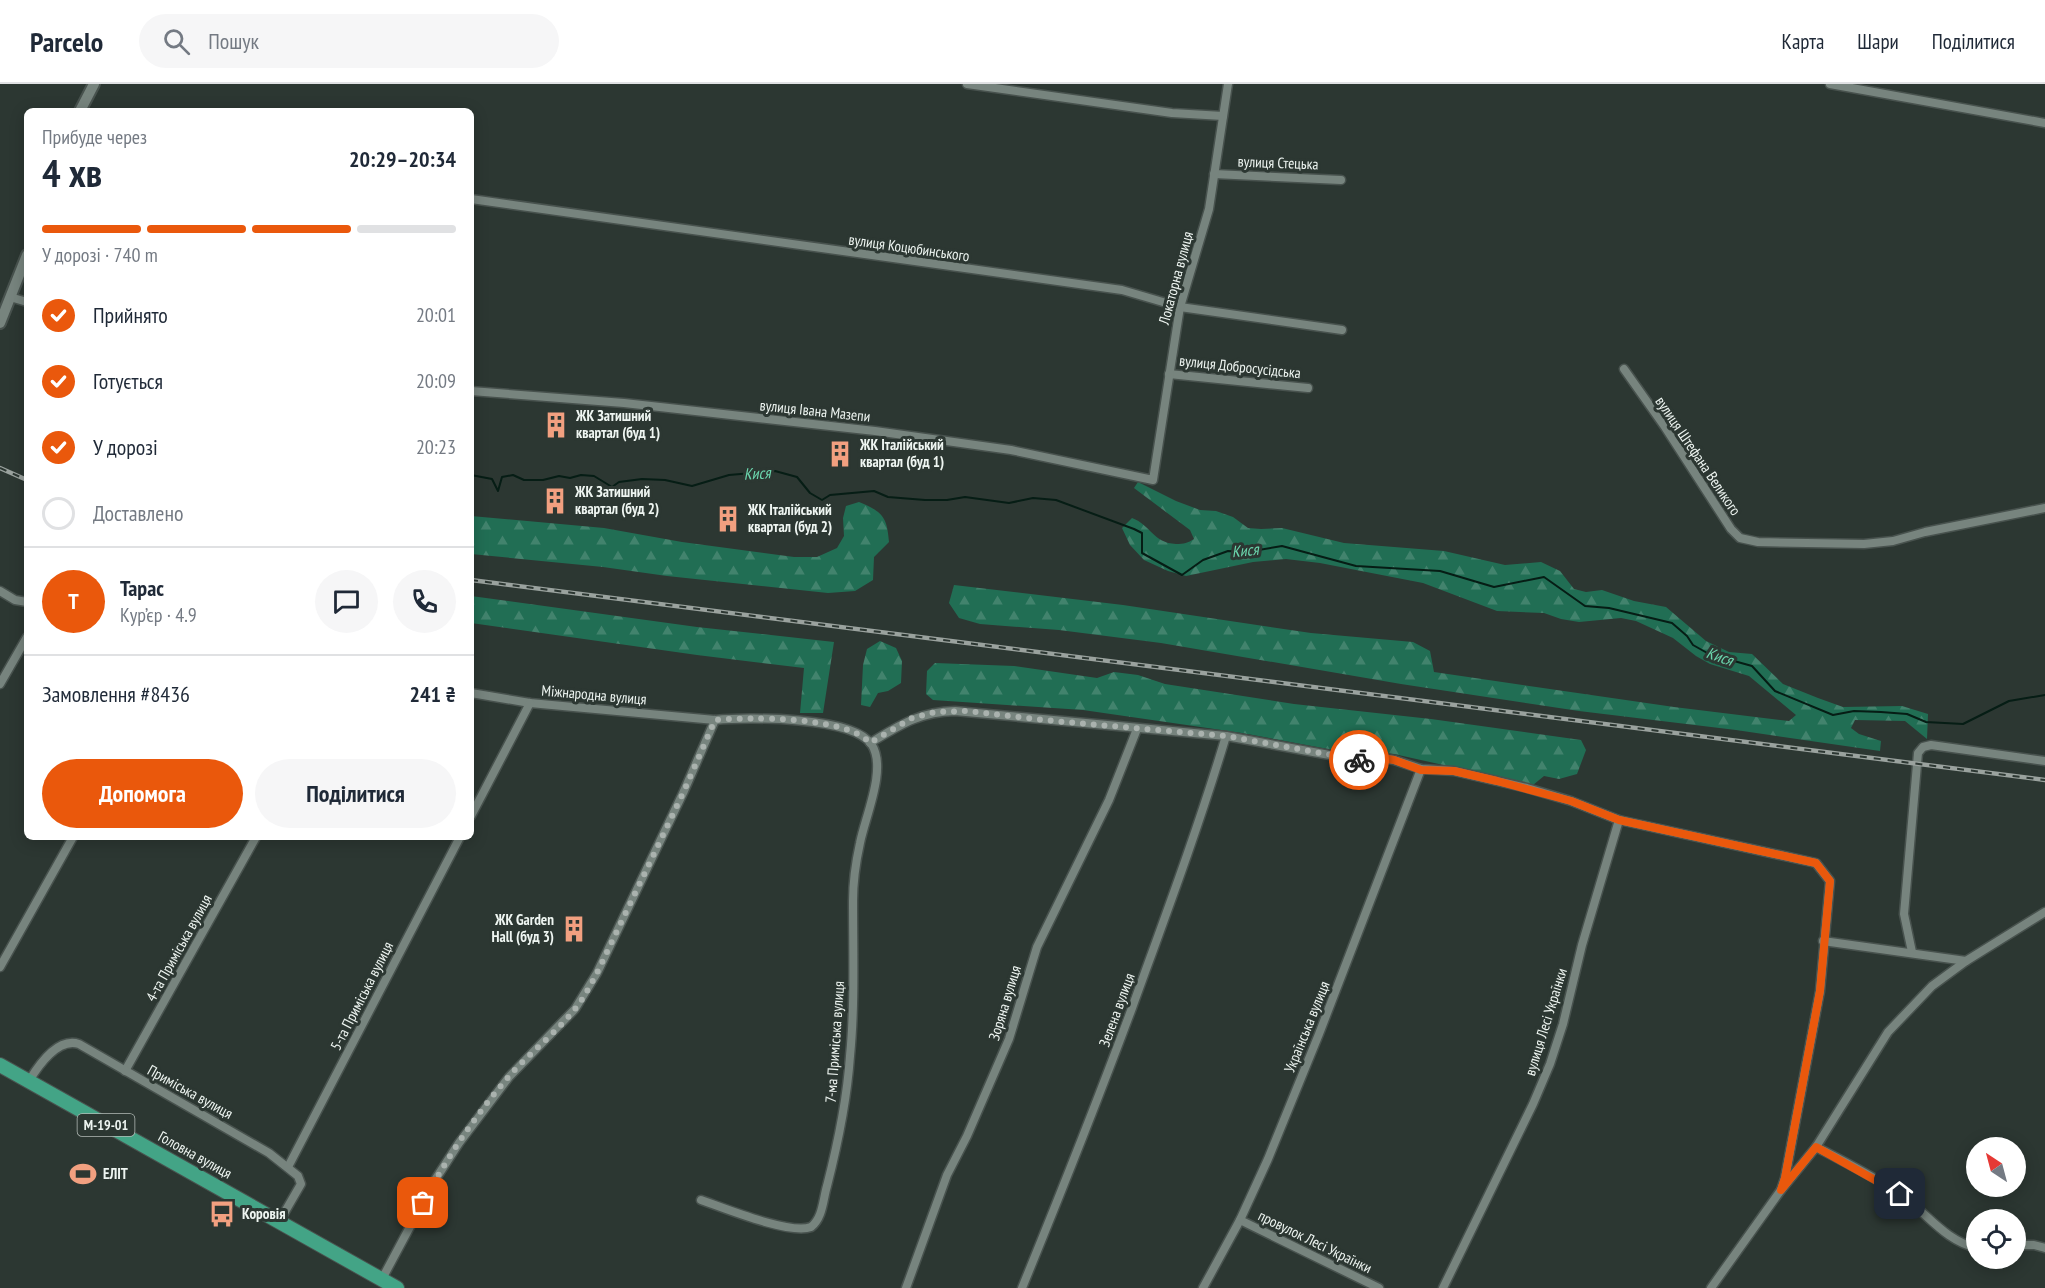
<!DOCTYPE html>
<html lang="uk">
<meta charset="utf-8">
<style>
:root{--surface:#fff;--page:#f6f6f7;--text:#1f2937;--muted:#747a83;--line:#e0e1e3;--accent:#ea580c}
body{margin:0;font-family:"PT Sans Narrow",sans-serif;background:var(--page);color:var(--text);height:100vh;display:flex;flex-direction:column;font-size:22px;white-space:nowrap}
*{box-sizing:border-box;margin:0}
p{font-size:20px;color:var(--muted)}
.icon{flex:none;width:33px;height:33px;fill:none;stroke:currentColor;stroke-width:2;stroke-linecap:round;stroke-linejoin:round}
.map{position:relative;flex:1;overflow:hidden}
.details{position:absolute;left:24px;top:24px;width:450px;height:732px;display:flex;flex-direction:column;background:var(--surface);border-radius:9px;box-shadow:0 3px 15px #0003}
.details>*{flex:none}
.needle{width:39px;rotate:324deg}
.buttons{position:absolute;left:1966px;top:1053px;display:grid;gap:12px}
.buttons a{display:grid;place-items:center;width:60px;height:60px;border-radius:50%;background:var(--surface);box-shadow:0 3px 15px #0003;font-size:30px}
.pin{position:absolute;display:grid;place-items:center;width:51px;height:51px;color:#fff;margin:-26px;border-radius:12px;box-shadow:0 3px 9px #0006}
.courier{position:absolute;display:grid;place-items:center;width:60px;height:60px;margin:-30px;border:4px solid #ea580c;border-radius:50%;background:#fff;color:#222;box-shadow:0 2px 8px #0007}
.overview em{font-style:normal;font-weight:700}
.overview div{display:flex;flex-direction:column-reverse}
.overview{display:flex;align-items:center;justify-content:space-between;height:102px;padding:0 18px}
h1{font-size:39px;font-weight:700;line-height:45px}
.bar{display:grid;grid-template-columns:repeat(4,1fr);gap:9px 6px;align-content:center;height:72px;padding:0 18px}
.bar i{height:8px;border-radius:4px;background:var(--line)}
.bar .selected{background:var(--accent)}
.bar p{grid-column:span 4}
.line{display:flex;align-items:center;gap:15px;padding:0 18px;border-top:2px solid var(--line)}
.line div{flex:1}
.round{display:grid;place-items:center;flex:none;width:63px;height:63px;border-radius:32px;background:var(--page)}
ol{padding:0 18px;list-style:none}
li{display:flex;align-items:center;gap:18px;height:66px}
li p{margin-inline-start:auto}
li .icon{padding:6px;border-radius:50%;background:var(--accent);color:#fff;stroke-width:4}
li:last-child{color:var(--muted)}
li i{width:33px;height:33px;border:3px solid var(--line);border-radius:50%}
.cta{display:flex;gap:12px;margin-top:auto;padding:12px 18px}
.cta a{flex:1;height:69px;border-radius:36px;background:var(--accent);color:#fff;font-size:24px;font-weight:700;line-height:69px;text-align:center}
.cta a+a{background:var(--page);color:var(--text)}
header{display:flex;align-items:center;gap:36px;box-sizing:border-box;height:84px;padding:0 30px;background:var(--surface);border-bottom:2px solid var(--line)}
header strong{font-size:28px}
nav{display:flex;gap:33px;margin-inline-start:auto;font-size:21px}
.search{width:420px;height:54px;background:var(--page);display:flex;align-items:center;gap:15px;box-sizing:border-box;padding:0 21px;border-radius:33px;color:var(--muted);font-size:22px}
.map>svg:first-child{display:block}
</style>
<header>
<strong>Parcelo</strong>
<div class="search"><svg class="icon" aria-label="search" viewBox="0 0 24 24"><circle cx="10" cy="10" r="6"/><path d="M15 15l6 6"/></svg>Пошук</div>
<nav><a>Карта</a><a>Шари</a><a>Поділитися</a></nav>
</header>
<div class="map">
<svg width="2045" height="1204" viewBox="0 0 2045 1204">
<defs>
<pattern id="forest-firs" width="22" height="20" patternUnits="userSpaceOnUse" patternTransform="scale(1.5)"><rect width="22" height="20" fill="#216e54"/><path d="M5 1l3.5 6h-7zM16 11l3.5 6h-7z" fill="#42836d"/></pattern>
</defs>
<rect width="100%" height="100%" fill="#2c3732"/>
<g fill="url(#forest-firs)">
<path d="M1138,398L1176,417L1200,426L1216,427L1233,433L1248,444L1261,445L1282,444L1344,459L1444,467L1505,481L1541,478L1560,487L1574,505L1586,508L1602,506L1634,517L1666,523L1706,557L1729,568L1752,570L1783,600L1818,614L1843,623L1902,622L1928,630L1927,655L1905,637L1855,636L1851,644L1859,650L1881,657L1880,667L1736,646L1579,627L1401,600L1161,559L1059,546L980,540L959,534L949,519L954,501L1123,521L1311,549L1413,558L1430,567L1434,588L1674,623L1789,637L1796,631L1749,592L1710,580L1696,572L1673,554L1636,537L1621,534L1579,538L1561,535L1544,529L1497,527L1423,499L1320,479L1286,475L1253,478L1186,492L1168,487L1144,476L1130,461L1122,444L1132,434C1151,441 1153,459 1176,460C1184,460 1188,459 1194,455L1190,446L1134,404Z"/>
<path d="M859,418C883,428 887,433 889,458L874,473L873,496L855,507L828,509L667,492L603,483L471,470V432L604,444L682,458L794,473H817L837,464L844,452L843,434L846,422Z"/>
<path d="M471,512L697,543L834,558L823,629H800L804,584L697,571L471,539Z"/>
<path d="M880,557L896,564L902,577L901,599L888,607L878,609L870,623L861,621L863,581L867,565Z"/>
<path d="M935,579L1014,582L1097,594L1114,588L1138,591L1165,600L1294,620L1431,635L1581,656L1586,666L1577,690L1559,695L1544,692L1533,701L1394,670L1377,668L1355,670L1242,649L1083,626L933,616L926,610L927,587Z"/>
</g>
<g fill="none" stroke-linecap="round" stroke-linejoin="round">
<path stroke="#061d15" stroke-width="2" d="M471,391L492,395L498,407L502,393L513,391L524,396H543L559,392L570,394L581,391L594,392L612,403L619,398L642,395L665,396L692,402L729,391L775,387L797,393L810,409L822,416L830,411L874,407L888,413L925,416H947L965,413L1009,419L1033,414L1056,416L1134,445L1142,449V469L1182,491L1203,476L1228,467L1247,468L1282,462L1356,482L1440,487L1494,503L1544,493L1585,522L1609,524L1672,539L1687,552L1693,561L1709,570L1752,582L1775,607L1833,631L1854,627L1881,628L1907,630L1926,638L1963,640L2009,617L2045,611"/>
<g stroke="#48524e" stroke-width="11">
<g id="minor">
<path d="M967,0L1172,29L1223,32"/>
<path d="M1830,0L2045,39"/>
<path d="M1214,90L1341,96"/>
<path d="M471,115L1122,206L1180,223L1342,246"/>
<path d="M10,213L27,218"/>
<path d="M1624,285L1665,343L1731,445L1740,454L1758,458L1864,460L1893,457L1925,448L2045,424"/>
<path d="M1169,290L1308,304"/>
<path d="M471,307L624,319L875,347L1011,366L1153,396L1180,223L1209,125L1228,0"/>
<path d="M0,507L15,516L27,518"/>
<path d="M0,600L27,553"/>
<path d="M471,609L530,619L715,636C747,633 854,632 872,661C887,685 865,733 860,759C856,777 853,798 853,817C853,869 855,921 850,972C847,1016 838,1059 827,1102C823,1115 823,1134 811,1143C790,1151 724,1124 701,1116"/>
<path d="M870,659C900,641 919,628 955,627L1226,652L1357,676L1381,674L1394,676L1421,685L1454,687L1527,704L1571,717L1619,736L1816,779L1830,797L1820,907L1785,1094L1781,1106"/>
<path d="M471,732L530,619"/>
<path d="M1823,857L1966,877"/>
<path d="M1912,868L1904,830L1918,669L1923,663L1931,661L2045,677"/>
<path d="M0,883L73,753"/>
<path d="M125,987L256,753"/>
<path d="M29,997C38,982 58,953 79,960L269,1069L298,1092L301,1100L279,1138"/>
<path d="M1816,1063C1845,1078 1875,1093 1901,1111C1927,1129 1945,1157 1977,1164"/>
<path d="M288,1083L460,753"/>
<path d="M1240,1136L1379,1204"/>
<path d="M2016,1161H2034L2045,1164"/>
<path d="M382,1195L435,1096L459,1059L509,993L575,925L597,889L684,707L715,636"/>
<path d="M906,1204L947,1091L967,1052L1009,955L1037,863L1109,716L1137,645"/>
<path d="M1022,1204C1060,1111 1097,1018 1132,924C1165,833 1198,745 1226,652"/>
<path d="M1203,1204L1240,1136L1268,1075L1319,950L1421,685"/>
<path d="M1443,1204L1533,1020L1550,980L1563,940L1582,861L1619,736"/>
<path d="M1711,1204L1781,1106L1816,1063L1888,948L1932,902L1966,877L2045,828"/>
</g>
</g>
<g stroke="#48524e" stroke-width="14">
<g id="tertiary">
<path d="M80,27L94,0"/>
<path d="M0,239L27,171"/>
</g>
</g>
<g stroke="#48524e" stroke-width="16">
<path id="primary" d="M0,981L397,1204"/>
</g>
<use href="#minor" stroke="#77847e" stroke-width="8"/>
<use href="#tertiary" stroke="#77847e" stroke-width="10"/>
<use href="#primary" stroke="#43a486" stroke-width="14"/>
<g stroke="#9aa29e" stroke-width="4.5">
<g id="rail">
<path d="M0,384L27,396"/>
<path d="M471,496L2045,696"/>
</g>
</g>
<use href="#rail" stroke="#2c3732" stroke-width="2" stroke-dasharray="7" stroke-linecap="butt"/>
</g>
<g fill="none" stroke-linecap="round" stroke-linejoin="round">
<path stroke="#aab2ae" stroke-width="6" stroke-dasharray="0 10.8" d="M423,1119C447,1073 477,1029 511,990C533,966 562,944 581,917C587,908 592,898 597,889L684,707L715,636C750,633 846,632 870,659L912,634L935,628L966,627L1054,637L1226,652L1359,676"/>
<path stroke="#ea580c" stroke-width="8" d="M1359,676L1381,674L1394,676L1421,686L1454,687L1497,697L1571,717L1619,736L1816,779L1830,797L1820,907L1785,1094L1781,1106L1816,1063L1900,1110"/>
</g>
<defs>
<g id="building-bare" transform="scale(2.07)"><path d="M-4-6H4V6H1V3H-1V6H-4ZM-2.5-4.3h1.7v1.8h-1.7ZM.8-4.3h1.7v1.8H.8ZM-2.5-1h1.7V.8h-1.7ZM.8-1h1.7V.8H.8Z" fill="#f2a080" stroke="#2c3732" stroke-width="2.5" paint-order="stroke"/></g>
<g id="stadium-bare" transform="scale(2.07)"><path d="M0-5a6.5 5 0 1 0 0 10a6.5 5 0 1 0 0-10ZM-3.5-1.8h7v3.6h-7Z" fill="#f2a080" stroke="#2c3732" stroke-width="2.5" paint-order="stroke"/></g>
<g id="bus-bare" transform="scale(2.07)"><path d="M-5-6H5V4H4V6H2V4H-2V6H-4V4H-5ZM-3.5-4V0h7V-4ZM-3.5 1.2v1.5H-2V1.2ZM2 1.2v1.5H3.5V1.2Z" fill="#f2a080" stroke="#2c3732" stroke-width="2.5" paint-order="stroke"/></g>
</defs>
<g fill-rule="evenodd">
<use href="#building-bare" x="556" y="341"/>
<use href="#building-bare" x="840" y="370"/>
<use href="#building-bare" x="555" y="417"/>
<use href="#building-bare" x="728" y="435"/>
<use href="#building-bare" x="574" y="845"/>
<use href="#stadium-bare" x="83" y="1090"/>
<use href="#bus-bare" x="222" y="1130"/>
</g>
<g text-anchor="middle" stroke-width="6" stroke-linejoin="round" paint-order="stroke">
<rect fill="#2c3732" stroke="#b4bcb8" stroke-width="1.5" x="77.5" y="1030" width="57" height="22" rx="4.5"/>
<g font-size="14" font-weight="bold" fill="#eef5f1">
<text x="106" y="1046">М-19-01</text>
</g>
<g font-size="15" fill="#eef5f1" stroke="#2c3732">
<text transform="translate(1278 79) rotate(2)" y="5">вулиця Стецька</text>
<text transform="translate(909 164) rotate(8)" y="5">вулиця Коцюбинського</text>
<text transform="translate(1176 194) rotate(-75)" y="5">Локаторна вулиця</text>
<text transform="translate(1240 283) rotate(6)" y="5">вулиця Добросусідська</text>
<text transform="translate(815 327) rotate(6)" y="5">вулиця Івана Мазепи</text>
<text transform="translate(1698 372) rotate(56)" y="5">вулиця Штефана Великого</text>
<text transform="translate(594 611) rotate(5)" y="5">Міжнародна вулиця</text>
<text transform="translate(179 864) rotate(-61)" y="5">4-та Приміська вулиця</text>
<text transform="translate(362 912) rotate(-63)" y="5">5-та Приміська вулиця</text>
<text transform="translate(1005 919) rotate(-73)" y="5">Зоряна вулиця</text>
<text transform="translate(1117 926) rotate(-70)" y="5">Зелена вулиця</text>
<text transform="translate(1546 938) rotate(-73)" y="5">вулиця Лесі Українки</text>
<text transform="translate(1307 943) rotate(-68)" y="5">Українська вулиця</text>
<text transform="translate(835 958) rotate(-86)" y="5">7-ма Приміська вулиця</text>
<text transform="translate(190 1008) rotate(29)" y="5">Приміська вулиця</text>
<text transform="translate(195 1071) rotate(29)" y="5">Головна вулиця</text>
<text transform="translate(1315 1158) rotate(26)" y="5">провулок Лесі Українки</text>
</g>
<g font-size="15" font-weight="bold" fill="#eef5f1" stroke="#2c3732" text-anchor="start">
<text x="576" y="337">ЖК Затишний<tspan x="576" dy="17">квартал (буд 1)</tspan></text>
<text x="860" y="366">ЖК Італійський<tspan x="860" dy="17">квартал (буд 1)</tspan></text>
<text x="575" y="413">ЖК Затишний<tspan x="575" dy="17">квартал (буд 2)</tspan></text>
<text x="748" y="431">ЖК Італійський<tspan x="748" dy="17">квартал (буд 2)</tspan></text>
<text x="554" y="841" text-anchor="end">ЖК Garden<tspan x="554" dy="17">Hall (буд 3)</tspan></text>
<text x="103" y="1095">ЕЛІТ</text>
<text x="242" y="1135">Коровія</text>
</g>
<g font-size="16" font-style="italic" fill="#6bd6ad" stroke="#2c3732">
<text transform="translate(757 389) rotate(-3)" y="6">Кися</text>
<text transform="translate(1245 466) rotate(-5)" y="6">Кися</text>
<text transform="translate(1720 572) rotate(19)" y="6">Кися</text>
</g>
</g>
</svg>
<div class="buttons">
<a><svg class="needle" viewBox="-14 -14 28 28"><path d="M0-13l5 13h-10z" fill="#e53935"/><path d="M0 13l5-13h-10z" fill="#747a83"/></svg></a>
<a><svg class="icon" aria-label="locate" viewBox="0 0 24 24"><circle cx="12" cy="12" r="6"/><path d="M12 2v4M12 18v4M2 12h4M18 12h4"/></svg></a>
</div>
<div class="pin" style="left:423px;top:1119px;background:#ea580c"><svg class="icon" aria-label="bag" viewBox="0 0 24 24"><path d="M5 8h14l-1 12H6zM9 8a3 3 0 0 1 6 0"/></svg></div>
<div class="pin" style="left:1900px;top:1110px;background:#1f2937"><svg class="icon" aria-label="home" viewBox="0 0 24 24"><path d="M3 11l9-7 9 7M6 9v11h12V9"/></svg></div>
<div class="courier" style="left:1359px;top:676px"><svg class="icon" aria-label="bike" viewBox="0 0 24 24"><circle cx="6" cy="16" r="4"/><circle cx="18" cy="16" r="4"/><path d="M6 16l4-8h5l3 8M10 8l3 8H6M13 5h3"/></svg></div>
<section class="details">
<div class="overview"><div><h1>4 хв</h1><p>Прибуде через</p></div><em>20:29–20:34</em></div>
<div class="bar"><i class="selected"></i><i class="selected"></i><i class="selected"></i><i></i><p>У дорозі · 740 m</p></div>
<ol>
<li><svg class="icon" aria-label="check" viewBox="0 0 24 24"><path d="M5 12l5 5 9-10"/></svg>Прийнято<p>20:01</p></li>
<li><svg class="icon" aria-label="check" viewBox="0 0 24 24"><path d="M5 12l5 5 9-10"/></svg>Готується<p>20:09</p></li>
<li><svg class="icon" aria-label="check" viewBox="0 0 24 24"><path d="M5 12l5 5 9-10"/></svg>У дорозі<p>20:23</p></li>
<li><i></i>Доставлено</li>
</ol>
<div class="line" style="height:108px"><b class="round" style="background:var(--accent);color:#fff">Т</b><div><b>Тарас</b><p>Кур’єр · 4.9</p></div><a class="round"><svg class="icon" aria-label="chat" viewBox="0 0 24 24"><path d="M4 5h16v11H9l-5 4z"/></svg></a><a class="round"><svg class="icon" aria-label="phone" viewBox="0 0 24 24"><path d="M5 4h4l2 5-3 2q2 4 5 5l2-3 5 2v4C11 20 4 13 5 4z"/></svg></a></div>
<div class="line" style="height:78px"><div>Замовлення #8436</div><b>241 ₴</b></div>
<div class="cta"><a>Допомога</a><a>Поділитися</a></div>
</section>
</div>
